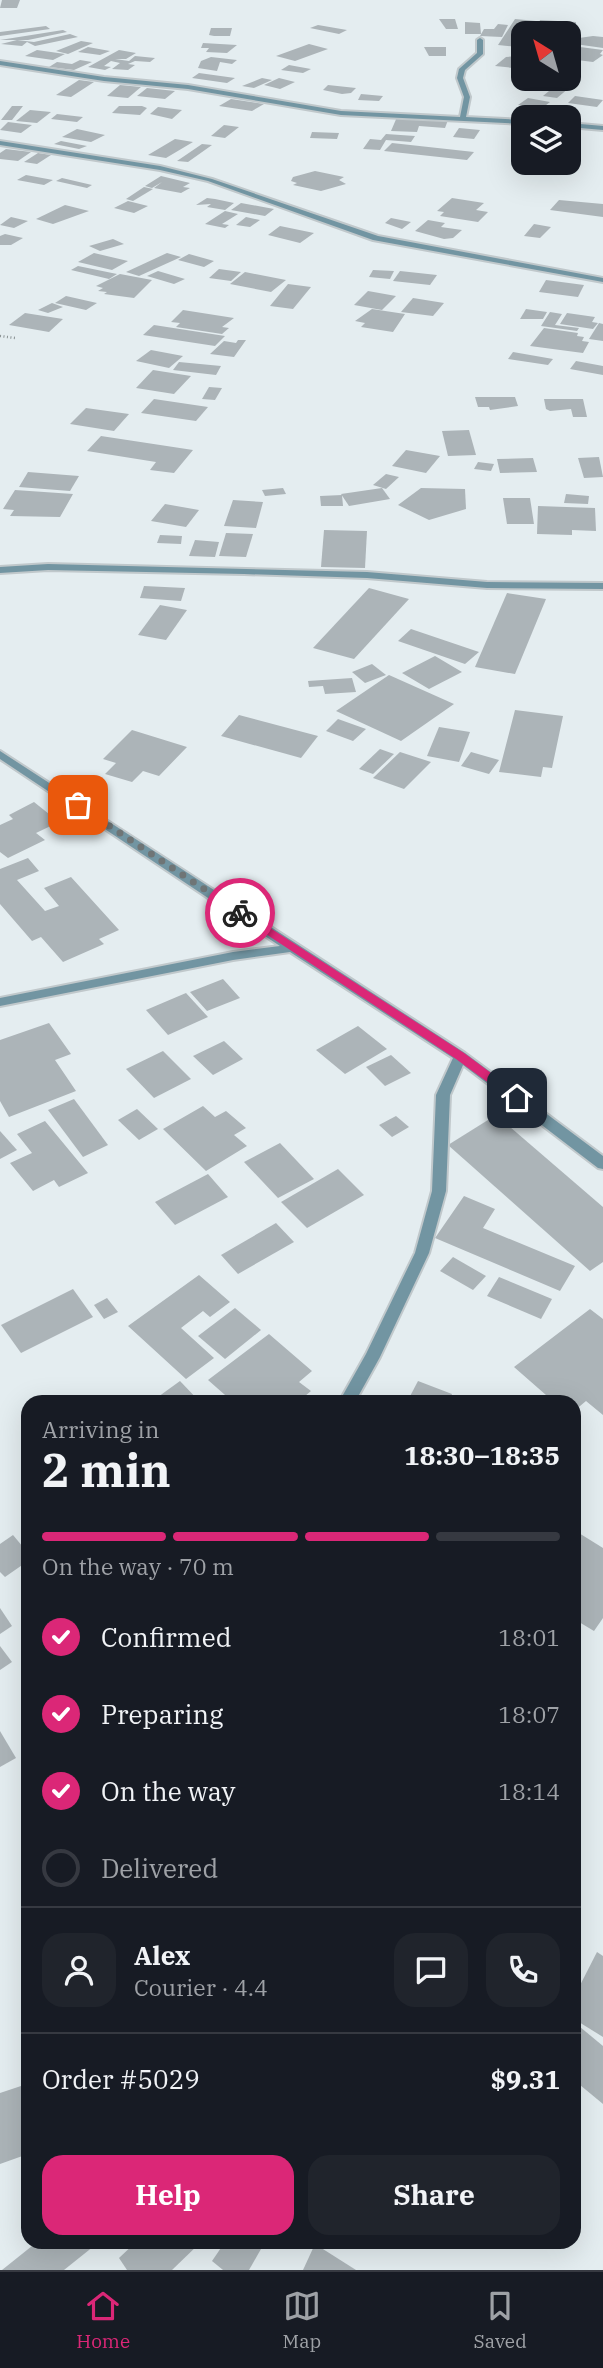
<!DOCTYPE html>
<meta charset="utf-8">
<style>
:root{--surface:#171b24;--page:#20242c;--text:#f1f3f6;--muted:#9ea1a6;--line:#363941;--accent:#db2777}
body{margin:0;font-family:"IBM Plex Serif",serif;background:var(--page);color:var(--text);height:100vh;display:flex;flex-direction:column;font-size:26px;white-space:nowrap}
*{box-sizing:border-box;margin:0}
p{font-size:23px;color:var(--muted)}
.icon{flex:none;width:38px;height:38px;fill:none;stroke:currentColor;stroke-width:2;stroke-linecap:round;stroke-linejoin:round}
.map{position:relative;flex:1;overflow:hidden}
.sheet{position:absolute;left:21px;top:1395px;width:560px;height:854px;display:flex;flex-direction:column;background:var(--surface);border-radius:21px;box-shadow:0 7px 28px #0002}
.sheet>*{flex:none}
.needle{width:46px;rotate:323deg}
.controls{position:absolute;left:511px;top:21px;display:grid;gap:14px}
.controls a{display:grid;place-items:center;width:70px;height:70px;border-radius:14px;background:var(--surface);box-shadow:0 7px 28px #0002;font-size:35px}
.pin{position:absolute;display:grid;place-items:center;width:60px;height:60px;color:#fff;margin:-30px;border-radius:14px;box-shadow:0 4px 10px #0006}
.courier{position:absolute;display:grid;place-items:center;width:70px;height:70px;margin:-35px;border:5px solid #db2777;border-radius:50%;background:#fff;color:#222;box-shadow:0 2px 9px #0007}
.headline em{font-style:normal;font-weight:800}
.headline div{display:flex;flex-direction:column-reverse}
.headline{display:flex;align-items:center;justify-content:space-between;height:119px;padding:0 21px}
h1{font-size:46px;font-weight:800;line-height:52px}
.bar{display:grid;grid-template-columns:repeat(4,1fr);gap:10px 7px;align-content:center;height:84px;padding:0 21px}
.bar i{height:9px;border-radius:5px;background:var(--line)}
.bar .on{background:var(--accent)}
.bar p{grid-column:span 4}
.line{display:flex;align-items:center;gap:18px;padding:0 21px;border-top:2px solid var(--line)}
.line div{flex:1}
.round{display:grid;place-items:center;flex:none;width:74px;height:74px;border-radius:21px;background:var(--page)}
ol{padding:0 21px;list-style:none}
li{display:flex;align-items:center;gap:21px;height:77px}
li p{margin-inline-start:auto}
li .icon{padding:7px;border-radius:50%;background:var(--accent);color:#fff;stroke-width:4}
li:last-child{color:var(--muted)}
li i{width:38px;height:38px;border:4px solid var(--line);border-radius:50%}
.button{display:flex;gap:14px;margin-top:auto;padding:14px 21px}
.button a{flex:1;height:80px;border-radius:21px;background:var(--accent);color:#fff;font-size:28px;font-weight:800;line-height:80px;text-align:center}
.button a+a{background:var(--page);color:var(--text)}
.menu{display:flex;justify-content:space-around;align-items:center;height:98px;border-top:2px solid var(--line);background:var(--surface);font-size:19px;color:var(--muted)}
.menu a{display:grid;justify-items:center;gap:4px}
.menu .on{color:var(--accent)}
.map>svg:first-child{display:block}
</style>
<div class="map">
<svg width="603" height="2270" viewBox="0 0 603 2270">
<rect width="100%" height="100%" fill="#e4edf0"/>
<g fill="#acb4b8">
<path d="M2,0H20L17,8H0Z"/>
<path d="M439,19H455L458,29H446Z"/>
<path d="M515,19L536,21L530,33L517,32L523,33V41L519,47L498,45Z"/>
<path d="M540,20L576,22L575,27H561L559,33H536Z"/>
<path d="M465,22L480,23L481,34H465Z"/>
<path d="M498,24L508,25L502,37L480,36L484,29H494Z"/>
<path d="M318,25L347,30L339,34L310,28Z"/>
<path d="M46,26L50,29L0,36V32Z"/>
<path d="M211,28H232L230,36H214L209,35Z"/>
<path d="M63,30L67,32L28,40H0Z"/>
<path d="M70,34L78,37L35,46L27,42L22,46L1,44L17,40L34,42Z"/>
<path d="M593,36L603,37V48L575,44L579,38Z"/>
<path d="M81,41L93,43L68,54L56,51Z"/>
<path d="M203,43L237,45L227,53L206,52L209,48H201Z"/>
<path d="M309,44L328,49L295,61L276,56Z"/>
<path d="M88,47L110,51L100,55L78,52Z"/>
<path d="M424,47H446V56H429Z"/>
<path d="M580,47L603,50L600,54L603,55L593,62L569,59V54Z"/>
<path d="M37,50L65,54L53,60L25,56Z"/>
<path d="M119,50L136,53L126,59H115L129,61L135,56L155,58L150,62L135,61L128,64L135,65L128,70L112,69L120,63L111,61L104,66L111,67L105,70L88,67Z"/>
<path d="M518,56H523V69L495,66L506,57Z"/>
<path d="M211,57L237,60L232,64L220,62L217,71L198,68L201,61Z"/>
<path d="M80,60L92,62L74,70L49,67L57,62L72,64Z"/>
<path d="M289,65L311,69L303,73L281,70Z"/>
<path d="M199,73L235,78L227,83L192,78Z"/>
<path d="M262,78L272,80L254,88L242,86Z"/>
<path d="M279,78L295,82L280,89L264,85Z"/>
<path d="M79,80L94,82L71,97L56,95Z"/>
<path d="M120,85L141,87L128,98L107,96Z"/>
<path d="M328,85L356,88L351,93L342,94L323,90Z"/>
<path d="M555,86L569,88L557,98L543,96Z"/>
<path d="M147,88L175,91L165,99L137,96Z"/>
<path d="M361,94L383,96L379,101L358,100Z"/>
<path d="M575,96L603,100L597,107L568,103Z"/>
<path d="M528,98L550,102L541,109L518,105Z"/>
<path d="M231,99L264,104L252,111L219,106Z"/>
<path d="M12,106H23L12,120H1Z"/>
<path d="M119,106H142L147,108L140,115L112,113Z"/>
<path d="M158,107L182,110L172,119L150,114Z"/>
<path d="M30,110L51,112L37,123L16,121Z"/>
<path d="M57,114L83,117L77,122L51,119Z"/>
<path d="M397,117L448,120L445,128L419,126L417,132L391,131Z"/>
<path d="M8,122L32,125L21,133L0,130Z"/>
<path d="M224,125L239,127L225,138L211,136Z"/>
<path d="M459,128L480,130L474,139L453,137Z"/>
<path d="M77,129L105,135L91,142L62,137Z"/>
<path d="M312,132L339,133L337,139L310,138Z"/>
<path d="M386,134L415,136L411,142L386,140L380,150L363,149L370,139L381,140Z"/>
<path d="M175,139L193,142L166,158L148,155Z"/>
<path d="M61,141L87,146L79,149L54,144Z"/>
<path d="M392,143L474,152L467,160L384,151Z"/>
<path d="M202,144L212,145L188,162L177,161Z"/>
<path d="M6,149L31,152L18,161L0,159V153Z"/>
<path d="M38,153L51,155L37,164L24,162Z"/>
<path d="M315,171L344,177L339,180L346,184L321,191L293,185L297,183L291,181L293,177Z"/>
<path d="M26,175L53,180L44,185L17,180Z"/>
<path d="M161,176L190,183L183,187L190,188L181,193L154,188L162,182L152,188L145,186Z"/>
<path d="M62,178L92,185L87,188L56,181Z"/>
<path d="M144,187L153,189L133,201L126,199Z"/>
<path d="M207,198L215,199L234,203L225,210L207,207L211,204L196,205Z"/>
<path d="M452,198L484,203L476,210L488,212L478,222L440,216L444,212L437,211Z"/>
<path d="M559,200L603,204V217L550,210Z"/>
<path d="M128,201L148,206L134,213L114,208Z"/>
<path d="M241,203L274,209L265,216L231,210Z"/>
<path d="M65,205L89,211L53,224L36,219Z"/>
<path d="M225,211L238,214L222,224L229,225L225,228L205,224Z"/>
<path d="M11,217L28,221L14,228L0,225Z"/>
<path d="M246,217L260,220L250,227L236,225Z"/>
<path d="M391,218L411,222L402,229L385,223Z"/>
<path d="M428,220L445,223L441,227L462,230L453,238L444,239L415,231Z"/>
<path d="M534,224L551,227L540,238L524,236Z"/>
<path d="M280,226L314,233L300,243L268,235Z"/>
<path d="M5,234L23,238L11,245H0V236Z"/>
<path d="M113,239L124,244L100,251L89,246Z"/>
<path d="M94,253L128,261L112,270L78,262Z"/>
<path d="M167,253L181,257L139,276L126,272Z"/>
<path d="M189,254L214,261L204,267L178,260Z"/>
<path d="M78,266L117,274L109,279L71,270Z"/>
<path d="M219,269L241,272L231,281L209,278Z"/>
<path d="M373,270L394,271L390,279L369,277Z"/>
<path d="M158,271L185,279L174,284L147,276Z"/>
<path d="M400,271L437,275L430,285L393,281Z"/>
<path d="M245,272L286,280L271,292L230,284Z"/>
<path d="M120,274L152,280L134,298L104,294L107,292L98,291L103,288L96,286Z"/>
<path d="M546,280L584,285L578,297L539,292Z"/>
<path d="M288,284L311,287L293,309L270,306Z"/>
<path d="M368,291L396,296L382,310L354,305Z"/>
<path d="M66,296L97,303L86,310L55,303Z"/>
<path d="M413,298L444,303L433,316L401,312Z"/>
<path d="M52,303L63,307L48,313L38,310Z"/>
<path d="M372,309L405,314L393,332L361,327L365,323L355,321Z"/>
<path d="M526,309L547,312L543,319H520Z"/>
<path d="M183,310L234,318L222,327L229,328L222,334L176,327L180,323L171,322Z"/>
<path d="M550,312L562,314L555,325L579,328L577,331L541,326Z"/>
<path d="M25,313L63,319L49,332L9,325Z"/>
<path d="M567,313L595,317L592,322L598,323L593,329L560,324Z"/>
<path d="M599,323L603,324V341L589,339Z"/>
<path d="M154,325L225,336L215,346L143,335Z"/>
<path d="M544,328L578,333L577,336L584,337L582,341L589,342L583,353L530,346Z"/>
<path d="M238,340H246L234,357L210,354L224,341L236,343Z"/>
<path d="M151,350L183,356L169,368L136,361Z"/>
<path d="M513,352L553,359L548,365L508,359Z"/>
<path d="M576,361L603,366V375L570,369Z"/>
<path d="M179,362L221,366L216,375L173,370Z"/>
<path d="M153,370L191,376L174,394L136,388Z"/>
<path d="M209,387L222,388L215,400L202,399Z"/>
<path d="M475,397H515L518,406L490,410L489,407H478Z"/>
<path d="M154,399L208,407L196,421L141,413Z"/>
<path d="M544,399H583L587,417H573L571,409L550,411L546,409Z"/>
<path d="M86,408L129,414L114,431L70,424Z"/>
<path d="M469,430L476,455L448,456L442,431Z"/>
<path d="M101,436L193,450L174,473L150,470L156,462L87,451Z"/>
<path d="M406,450L440,456L426,473L392,466Z"/>
<path d="M599,457L603,477L584,478L578,458Z"/>
<path d="M533,458L537,472L500,473L497,459Z"/>
<path d="M478,462L494,464L491,471L474,469Z"/>
<path d="M28,472L79,476L70,491L19,487Z"/>
<path d="M386,474L399,477L386,489L373,485Z"/>
<path d="M283,488L286,494L265,496L262,490Z"/>
<path d="M382,488L390,499L349,506L341,494Z"/>
<path d="M421,488L465,489L466,509L429,520L398,505Z"/>
<path d="M15,490L73,494L60,517L10,516L14,510L3,509Z"/>
<path d="M566,494L589,496L588,504L564,503Z"/>
<path d="M342,495L343,506H321L320,496Z"/>
<path d="M503,498H530L534,524H507Z"/>
<path d="M233,500L263,502L256,528L224,526Z"/>
<path d="M165,504L199,510L186,527L151,521Z"/>
<path d="M538,506L595,508L596,531L572,530V535L537,534Z"/>
<path d="M324,530L367,531L365,568L321,567Z"/>
<path d="M226,533L253,534L246,557L219,556Z"/>
<path d="M160,535L182,536L181,544L157,543Z"/>
<path d="M195,540L219,542L215,557L189,556Z"/>
<path d="M144,586L185,588L181,601L140,598Z"/>
<path d="M369,588L409,599L354,659L313,648Z"/>
<path d="M507,593L546,599L515,674L475,667Z"/>
<path d="M160,605L187,610L166,640L138,635Z"/>
<path d="M411,629L479,652L465,664L398,641Z"/>
<path d="M435,656L462,672L429,689L402,673Z"/>
<path d="M372,664L386,675L365,683L352,672Z"/>
<path d="M389,675L454,704L401,741L336,711Z"/>
<path d="M352,678L356,692L325,694L323,686L309,687L308,681Z"/>
<path d="M515,710L563,716L552,768L543,767L541,777L499,772Z"/>
<path d="M239,715L318,736L301,758L221,736Z"/>
<path d="M338,719L366,729L353,741L326,731Z"/>
<path d="M439,727L470,732L459,762L427,756Z"/>
<path d="M132,730L187,747L159,776L143,771L132,782L105,774L116,763L103,759Z"/>
<path d="M380,749L394,754L373,774L359,769Z"/>
<path d="M400,752L431,762L404,789L373,778Z"/>
<path d="M471,752L499,760L489,774L461,766Z"/>
<path d="M34,802L59,822L36,833L45,840L8,858L0,852V825L13,819L9,815Z"/>
<path d="M28,858L39,871L17,880L45,911L59,906L44,888L71,877L119,930L99,939L104,944L63,962L41,937L32,941L0,904V869Z"/>
<path d="M223,979L240,998L207,1011L190,992Z"/>
<path d="M186,993L208,1017L168,1035L146,1010Z"/>
<path d="M49,1023L71,1054L55,1060L76,1091L9,1117L0,1101V1040Z"/>
<path d="M358,1026L387,1049L345,1074L316,1050Z"/>
<path d="M224,1041L243,1059L213,1075L193,1056Z"/>
<path d="M163,1051L191,1079L154,1098L126,1069Z"/>
<path d="M391,1055L411,1073L385,1086L366,1067Z"/>
<path d="M74,1099L108,1145L83,1157L48,1110Z"/>
<path d="M203,1106L215,1117L226,1111L246,1128L234,1135L247,1146L206,1171L163,1129Z"/>
<path d="M137,1109L158,1129L139,1140L118,1120Z"/>
<path d="M496,1115L603,1207V1262L590,1271L448,1145Z"/>
<path d="M396,1116L409,1127L392,1137L379,1125Z"/>
<path d="M45,1121L88,1173L59,1187L54,1180L33,1191L10,1163L32,1153L17,1134Z"/>
<path d="M0,1131L17,1150L0,1159Z"/>
<path d="M280,1143L314,1179L278,1198L244,1162Z"/>
<path d="M338,1169L364,1195L307,1228L281,1202Z"/>
<path d="M208,1174L228,1197L175,1225L155,1202Z"/>
<path d="M464,1196L495,1209L483,1228L575,1266L560,1291L435,1238Z"/>
<path d="M276,1223L294,1242L238,1274L221,1255Z"/>
<path d="M453,1257L486,1276L473,1290L440,1271Z"/>
<path d="M199,1275L230,1302L210,1317L203,1311L181,1328L214,1358L186,1379L128,1326Z"/>
<path d="M499,1277L552,1299L541,1319L487,1296Z"/>
<path d="M73,1289L93,1317L21,1353L1,1325Z"/>
<path d="M107,1298L118,1312L104,1319L94,1305Z"/>
<path d="M235,1308L261,1330L225,1359L198,1336Z"/>
<path d="M590,1309L603,1319V1415L586,1401L574,1411V1402H554L514,1367Z"/>
<path d="M269,1334L312,1371L299,1382L311,1391L298,1402H233L208,1380Z"/>
<path d="M180,1381L200,1402H151Z"/>
<path d="M418,1381L452,1394L449,1402H407Z"/>
<path d="M574,1530L603,1548V1618L594,1631L574,1619Z"/>
<path d="M13,1535L28,1553V1561L5,1577L0,1572V1544Z"/>
<path d="M0,1608L12,1626L0,1634Z"/>
<path d="M0,1646L12,1662L0,1670Z"/>
<path d="M0,1731L16,1758L0,1767Z"/>
<path d="M597,1952L603,1956V2037L574,2019V1997Z"/>
<path d="M574,2022L603,2046V2104L574,2080Z"/>
<path d="M24,2085L28,2107V2154L0,2164V2093Z"/>
<path d="M37,2242H99L64,2270H2Z"/>
<path d="M136,2242H201L172,2270H127L119,2258Z"/>
<path d="M225,2242H252L261,2249L249,2270H223L212,2261Z"/>
<path d="M315,2244L356,2270H303Z"/>
</g>
<g fill="none" stroke-linecap="round" stroke-linejoin="round">
<g stroke="#c0c8cb" stroke-width="4">
<g id="street">
<path d="M480,38L483,40V54L465,70L463,78L470,97L466,117L523,120V124L341,115L188,89L104,81L0,65V61L104,77L188,85L341,111L460,117L464,97L457,78L459,69L477,53V40Z"/>
<path d="M569,123L603,126V130L569,127Z"/>
<path d="M0,141L160,166L212,179L378,236L603,278V282L373,240L208,181L160,170L0,145Z"/>
<path d="M48,564L367,572L487,582L603,583V589L487,588L367,578L244,574L48,570L0,573V567Z"/>
<path d="M0,751L465,1053L603,1156V1169L598,1168L463,1065L450,1095L446,1191L429,1253L380,1357L355,1402H339L366,1354L415,1253L432,1191L436,1095L453,1058L290,952L233,960L0,1006V998L233,952L280,946L0,759Z"/>
</g>
</g>
<path stroke="#899092" stroke-width="2.5" stroke-dasharray="1 2.5" stroke-linecap="butt" d="M0,336L15,338"/>
<use href="#street" fill="#7295a2" fill-rule="evenodd"/>
</g>
<path fill="#db2777" d="M237,911H244L464,1053L521,1095V1101H513L456,1059L237,915Z"/>
<g fill="none" stroke-linecap="round" stroke-linejoin="round">
<path stroke="#6f7576" stroke-width="7" stroke-dasharray="0 12.6" d="M78,805L240,913"/>
</g>
</svg>
<div class="controls">
<a><svg class="needle" viewBox="-14 -14 28 28"><path d="M0-13l5 13h-10z" fill="#e53935"/><path d="M0 13l5-13h-10z" fill="#9ea1a6"/></svg></a>
<a><svg class="icon" aria-label="layers" viewBox="0 0 24 24"><path d="M12 4l9 5-9 5-9-5zM3 14l9 5 9-5"/></svg></a>
</div>
<div class="pin" style="left:78px;top:805px;background:#ea580c"><svg class="icon" aria-label="bag" viewBox="0 0 24 24"><path d="M5 8h14l-1 12H6zM9 8a3 3 0 0 1 6 0"/></svg></div>
<div class="pin" style="left:517px;top:1098px;background:#1f2937"><svg class="icon" aria-label="home" viewBox="0 0 24 24"><path d="M3 11l9-7 9 7M6 9v11h12V9"/></svg></div>
<div class="courier" style="left:240px;top:913px"><svg class="icon" aria-label="bike" viewBox="0 0 24 24"><circle cx="6" cy="16" r="4"/><circle cx="18" cy="16" r="4"/><path d="M6 16l4-8h5l3 8M10 8l3 8H6M13 5h3"/></svg></div>
<section class="sheet">
<div class="headline"><div><h1>2 min</h1><p>Arriving in</p></div><em>18:30–18:35</em></div>
<div class="bar"><i class="on"></i><i class="on"></i><i class="on"></i><i></i><p>On the way · 70 m</p></div>
<ol>
<li><svg class="icon" aria-label="check" viewBox="0 0 24 24"><path d="M5 12l5 5 9-10"/></svg>Confirmed<p>18:01</p></li>
<li><svg class="icon" aria-label="check" viewBox="0 0 24 24"><path d="M5 12l5 5 9-10"/></svg>Preparing<p>18:07</p></li>
<li><svg class="icon" aria-label="check" viewBox="0 0 24 24"><path d="M5 12l5 5 9-10"/></svg>On the way<p>18:14</p></li>
<li><i></i>Delivered</li>
</ol>
<div class="line" style="height:126px"><a class="round"><svg class="icon" aria-label="person" viewBox="0 0 24 24"><circle cx="12" cy="8" r="4"/><path d="M4 21q1-7 8-7t8 7"/></svg></a><div><b>Alex</b><p>Courier · 4.4</p></div><a class="round"><svg class="icon" aria-label="chat" viewBox="0 0 24 24"><path d="M4 5h16v11H9l-5 4z"/></svg></a><a class="round"><svg class="icon" aria-label="phone" viewBox="0 0 24 24"><path d="M5 4h4l2 5-3 2q2 4 5 5l2-3 5 2v4C11 20 4 13 5 4z"/></svg></a></div>
<div class="line" style="height:91px"><div>Order #5029</div><b>$9.31</b></div>
<div class="button"><a>Help</a><a>Share</a></div>
</section>
</div>
<nav class="menu">
<a class="on"><svg class="icon" aria-label="home" viewBox="0 0 24 24"><path d="M3 11l9-7 9 7M6 9v11h12V9"/></svg>Home</a>
<a><svg class="icon" aria-label="map" viewBox="0 0 24 24"><path d="M3 6l6-2 6 2 6-2v14l-6 2-6-2-6 2zM9 4v14M15 6v14"/></svg>Map</a>
<a><svg class="icon" aria-label="saved" viewBox="0 0 24 24"><path d="M7 4h10v16l-5-4-5 4z"/></svg>Saved</a>
</nav>
